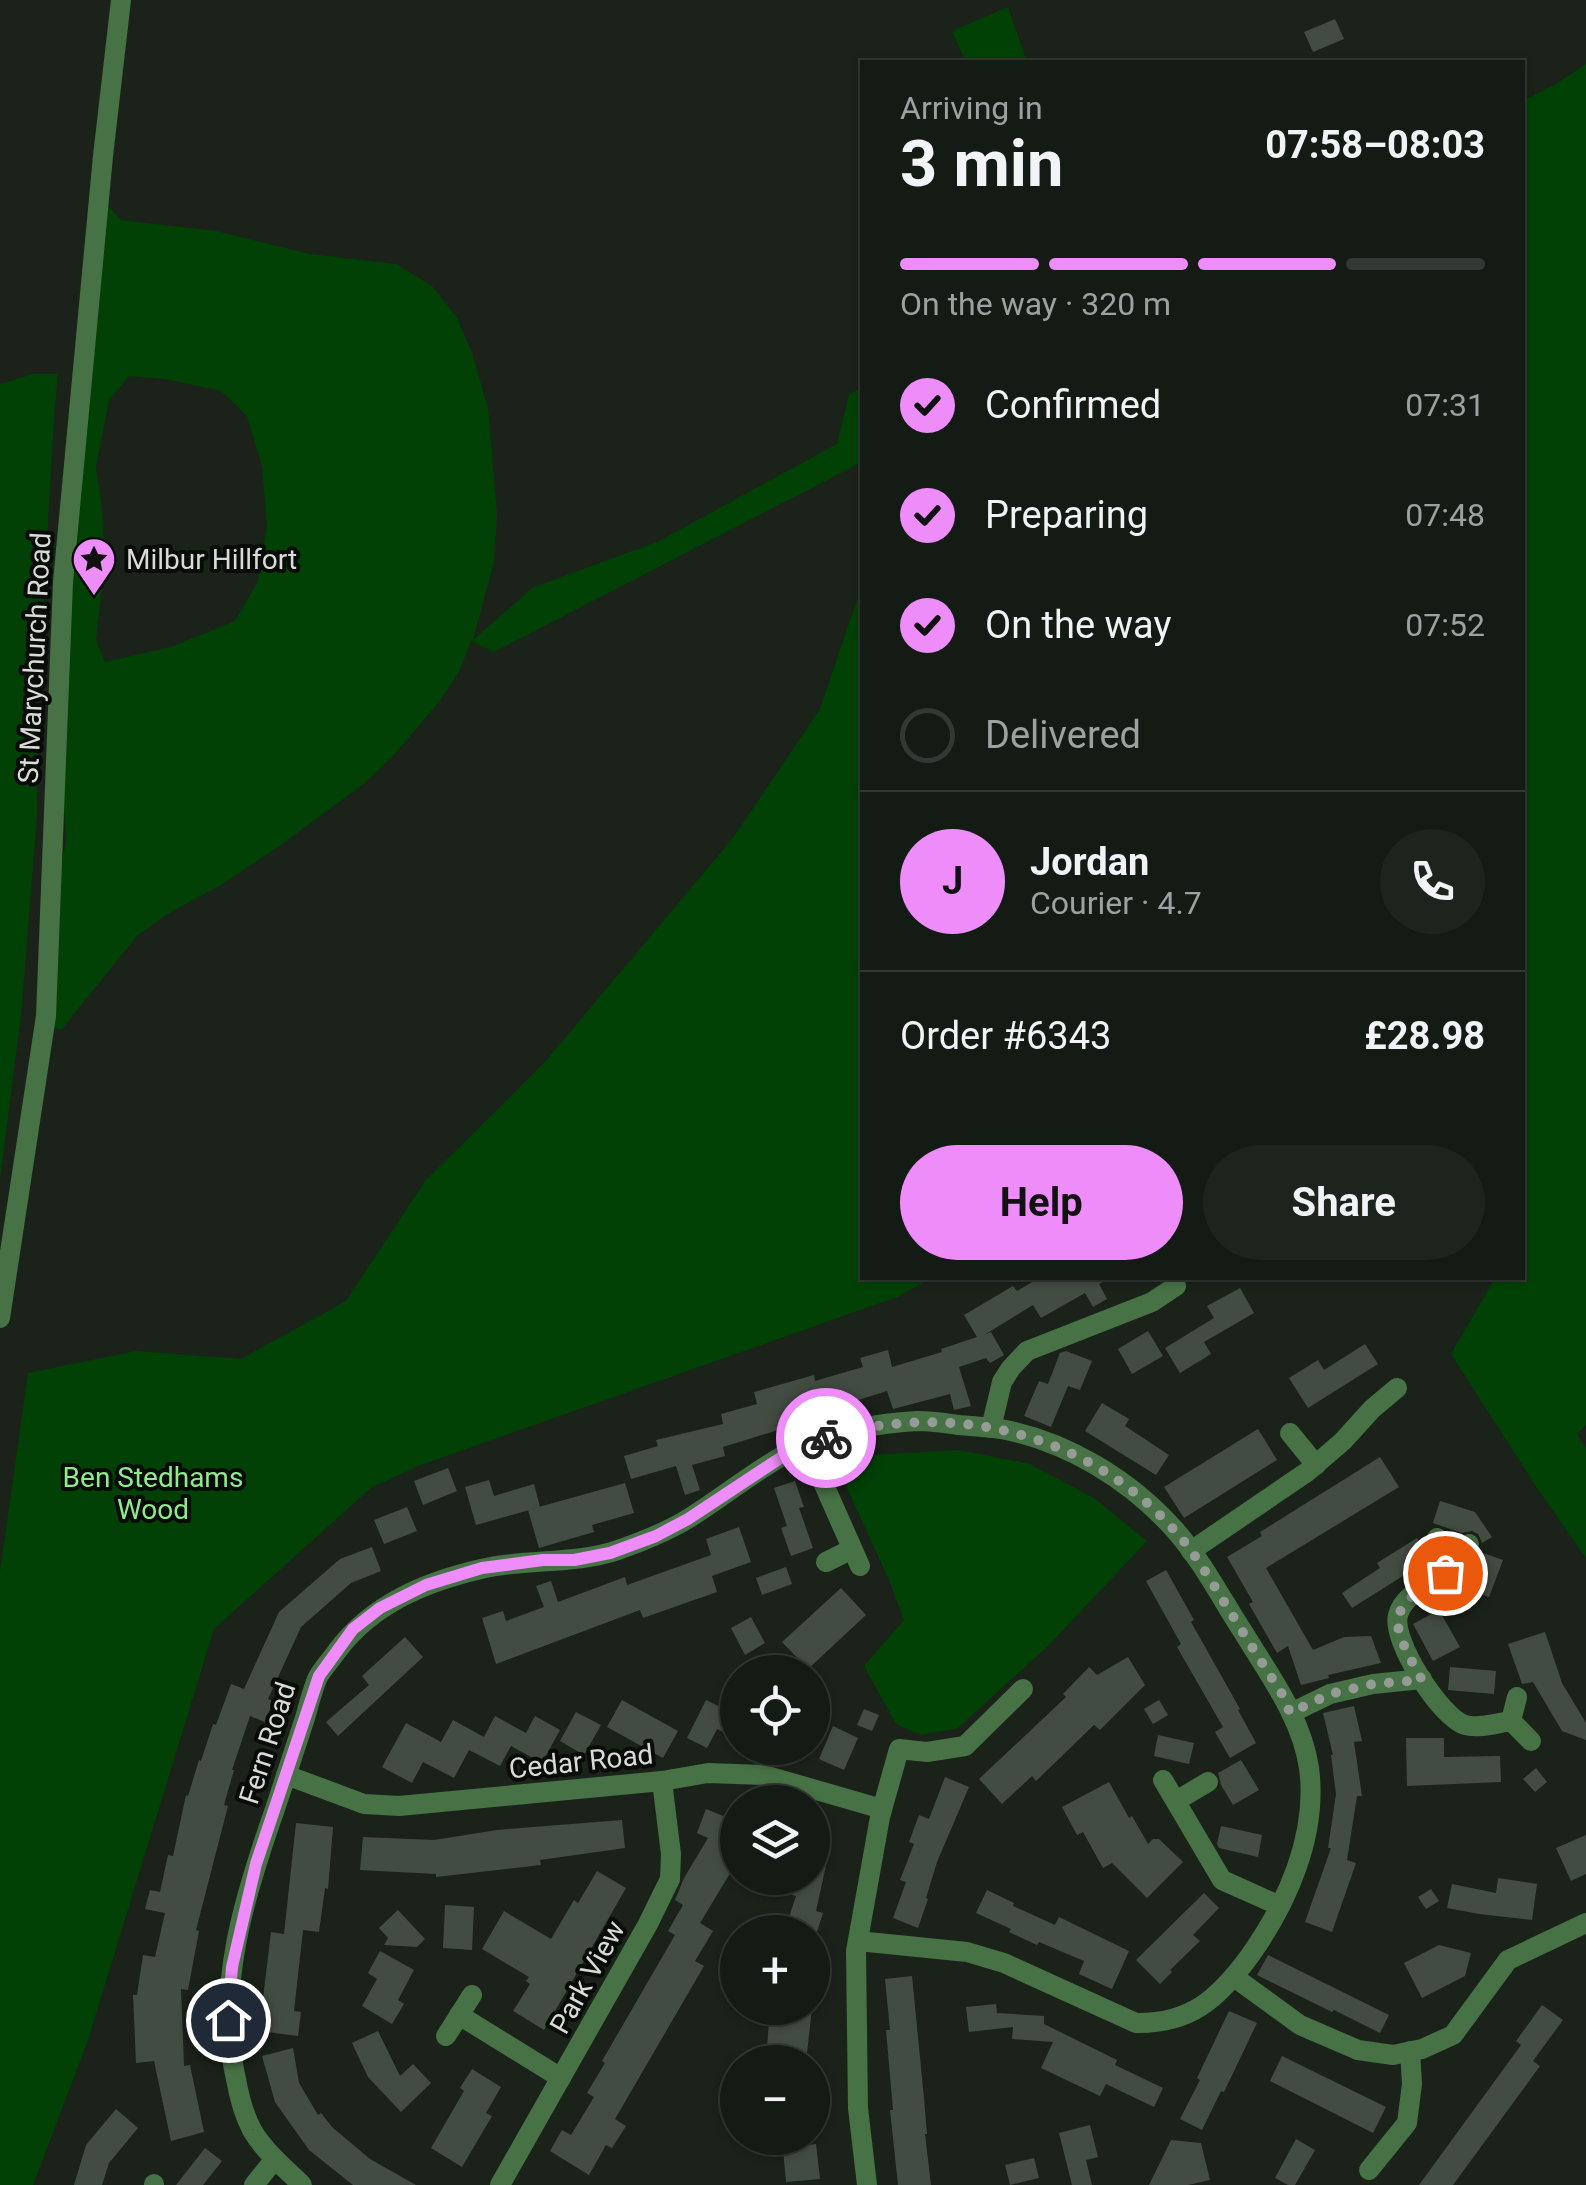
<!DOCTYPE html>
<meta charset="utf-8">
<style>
:root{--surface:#141a14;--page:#1d231d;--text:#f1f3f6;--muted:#9da1a0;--line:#333834;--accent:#ee8cf9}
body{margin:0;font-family:Roboto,sans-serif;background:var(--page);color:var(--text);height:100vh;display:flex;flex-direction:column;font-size:38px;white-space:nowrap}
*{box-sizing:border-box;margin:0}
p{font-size:32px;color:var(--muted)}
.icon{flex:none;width:55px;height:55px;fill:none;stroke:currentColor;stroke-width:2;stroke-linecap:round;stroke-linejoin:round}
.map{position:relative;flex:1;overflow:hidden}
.details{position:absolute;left:860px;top:60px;width:665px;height:1220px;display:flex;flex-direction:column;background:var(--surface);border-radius:0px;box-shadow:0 2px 8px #0004,0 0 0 2px var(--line)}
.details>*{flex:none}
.controls{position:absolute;left:720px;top:1655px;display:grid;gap:20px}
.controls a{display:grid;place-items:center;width:110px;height:110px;border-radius:50%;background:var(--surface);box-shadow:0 2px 8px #0004,0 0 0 2px var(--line);font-size:50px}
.pin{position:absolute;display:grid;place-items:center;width:85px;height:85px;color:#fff;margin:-42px;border:5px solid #fff;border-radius:50%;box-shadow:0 2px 10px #0007}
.courier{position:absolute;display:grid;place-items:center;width:100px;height:100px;margin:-50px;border:8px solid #ee8cf9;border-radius:50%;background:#fff;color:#222;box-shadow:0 2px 12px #0007}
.headline em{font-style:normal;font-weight:700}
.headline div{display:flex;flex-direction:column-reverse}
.headline{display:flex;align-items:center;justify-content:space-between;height:170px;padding:0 40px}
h1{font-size:65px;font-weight:700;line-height:75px}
.bar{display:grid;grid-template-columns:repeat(4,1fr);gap:15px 10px;align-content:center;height:120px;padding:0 40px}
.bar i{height:12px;border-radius:8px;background:var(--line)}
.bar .on{background:var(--accent)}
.bar p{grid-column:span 4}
.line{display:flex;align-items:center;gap:25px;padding:0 40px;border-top:2px solid var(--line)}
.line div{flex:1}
.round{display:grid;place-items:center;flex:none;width:105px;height:105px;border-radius:52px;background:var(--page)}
ol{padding:0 40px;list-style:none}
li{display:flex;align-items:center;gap:30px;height:110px}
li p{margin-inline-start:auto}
li .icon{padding:10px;border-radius:50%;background:var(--accent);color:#111;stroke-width:4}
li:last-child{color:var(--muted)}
li i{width:55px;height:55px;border:5px solid var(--line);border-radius:50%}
.action{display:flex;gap:20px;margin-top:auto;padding:20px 40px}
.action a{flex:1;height:115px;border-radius:60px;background:var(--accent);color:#111;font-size:40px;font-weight:700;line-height:115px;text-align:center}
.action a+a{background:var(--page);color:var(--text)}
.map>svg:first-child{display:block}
</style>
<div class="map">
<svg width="1586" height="2185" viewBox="0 0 1586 2185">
<rect width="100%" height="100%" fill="#1b221a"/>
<g fill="#014105" fill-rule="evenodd">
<path d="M1008,7L1027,62H966L952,31Z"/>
<path d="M1586,64V1425L1577,1434L1586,1448V1558L1537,1488L1451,1354L1495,1278H1522L1523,101L1556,84Z"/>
<path d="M108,206L121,220L216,231L310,254L396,264L432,286L457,318L472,353L488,408L497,514L494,562L473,640L532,588L659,541L837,444L849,394L862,388V462L494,652L471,641L459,672L440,701L392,757L366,782L281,845L218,887L169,913L137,936L61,1030L52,1027L53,915L66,840L61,746L72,567ZM129,376L165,379L221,391L247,416L262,466L267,525L258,581L235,621L171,647L105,662L96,640L105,560L102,508L96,467L109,400Z"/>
<path d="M33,374H58L54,417L37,714V816L21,1016L0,1179V384Z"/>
<path d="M862,594V1278H931L900,1296L421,1465L372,1487L214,1629L87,2043L33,2185H0V1572L28,1373L136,1351L241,1359L346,1301L425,1181L544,1063L733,838L820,709L857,600Z"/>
<path d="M959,1450L1030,1464L1094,1498L1147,1541L1048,1646L958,1728L921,1735L896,1724L864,1666L904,1620L889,1580L836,1464L869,1455Z"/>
</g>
<g fill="#434c42">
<path d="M1335,19L1344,39L1313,52L1304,32Z"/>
<path d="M1039,1278H1110L1099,1284L1107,1299L1093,1307L1085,1293L1041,1318L1033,1305L984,1335L991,1332L1004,1355L990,1363L986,1358L959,1367L971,1406L954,1410L950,1394L893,1409L887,1391L791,1421L794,1434L788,1437L780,1439L778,1430L723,1447L725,1456L692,1465L700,1490L685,1495L676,1466L631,1479L624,1456L658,1446L656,1440L723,1424L721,1414L757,1404L754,1392L814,1375L815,1381L863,1367L860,1358L888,1350L892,1367L942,1352L941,1349L977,1337L964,1315L1013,1286L1017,1291Z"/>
<path d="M1240,1288L1254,1313L1204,1342L1211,1354L1180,1373L1165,1348L1214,1318L1207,1306Z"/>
<path d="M1148,1331L1163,1356L1132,1374L1118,1349Z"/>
<path d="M1365,1344L1378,1364L1308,1408L1289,1378L1318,1360L1324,1370Z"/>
<path d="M1066,1351L1092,1361L1080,1390L1068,1386L1051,1427L1024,1416L1039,1381L1048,1384L1060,1353Z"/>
<path d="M1102,1403L1129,1419L1125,1426L1169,1455L1156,1475L1085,1431Z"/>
<path d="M1258,1429L1277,1460L1184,1518L1164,1487Z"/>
<path d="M1380,1457L1399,1487L1266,1568L1313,1650L1344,1637L1371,1636L1381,1663L1328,1675L1329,1678L1301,1685L1288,1646L1277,1653L1249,1604L1253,1602L1227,1557L1262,1536L1260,1532Z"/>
<path d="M448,1468L457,1491L423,1505L414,1481Z"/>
<path d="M489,1480L494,1496L534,1484L540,1507L476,1525L465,1487Z"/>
<path d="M795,1481L804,1507L799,1508L813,1548L791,1556L781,1528L787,1526L774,1488Z"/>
<path d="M625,1483L634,1513L592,1525L594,1532L539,1548L528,1510Z"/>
<path d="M1440,1501L1475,1512L1492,1537L1482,1543L1478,1534L1472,1531L1462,1533L1433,1523Z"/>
<path d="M407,1507L417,1531L384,1544L374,1520Z"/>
<path d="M739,1527L751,1562L712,1576L717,1592L643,1618L640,1610L496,1664L482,1618L503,1611L506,1621L544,1607L536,1586L551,1581L558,1602L625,1577L627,1585L711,1555L706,1539Z"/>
<path d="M1417,1538L1430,1559L1352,1608L1342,1593L1380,1568L1377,1563Z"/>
<path d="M372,1547L381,1571L351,1583L301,1627L268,1699L273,1701L265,1722L250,1716L232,1770H234L224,1805L228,1806L196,1930L199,1931L188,1990L181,1989L184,2066L190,2065L204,2132L171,2141L154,2061L136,2063L133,1995H137L143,1955L155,1957L165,1913L145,1909L150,1890L160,1892L168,1855L173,1856L186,1795L188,1796L199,1760L201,1761L213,1724L216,1725L231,1684L244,1689L279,1612L340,1559Z"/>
<path d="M1483,1553L1503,1560L1489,1597L1469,1589Z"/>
<path d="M786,1567L792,1584L762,1595L756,1578Z"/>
<path d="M1166,1570L1194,1620L1191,1622L1240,1709L1238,1710L1256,1743L1230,1758L1215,1732L1223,1727L1177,1647L1181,1644L1146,1581Z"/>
<path d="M841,1588L866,1615L808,1669L782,1642Z"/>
<path d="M1447,1589L1453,1600L1438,1608L1432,1598Z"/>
<path d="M1439,1610L1460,1647L1433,1661L1413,1624Z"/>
<path d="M751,1617L765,1643L745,1655L731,1628Z"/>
<path d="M1545,1632L1562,1683L1586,1723V1740L1562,1731L1533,1682L1522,1684L1508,1644Z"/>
<path d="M405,1637L423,1657L338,1736L326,1722L369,1685L362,1676Z"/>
<path d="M1128,1657L1145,1685L1100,1730L1094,1725L1036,1781L1032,1776L1002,1804L979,1779L1066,1697L1063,1694L1089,1667L1097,1675Z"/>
<path d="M1450,1667L1496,1671L1494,1694L1448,1690Z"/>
<path d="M622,1700L678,1731L663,1758L607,1727Z"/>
<path d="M706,1700L738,1716V1739L717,1729L707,1748L687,1738Z"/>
<path d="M1159,1700L1168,1715L1153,1724L1144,1709Z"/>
<path d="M1354,1706L1362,1741L1354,1742L1362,1796H1357L1347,1860L1356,1863L1332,1932L1305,1922L1331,1848H1328L1336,1794L1331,1755H1333L1323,1713Z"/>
<path d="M864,1709L879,1715L872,1731L857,1725Z"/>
<path d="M576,1712L601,1725L584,1755L560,1741Z"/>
<path d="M495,1716L526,1733L535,1716L560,1730L542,1763L511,1746L500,1766L469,1750L454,1778L423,1762L412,1783L382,1767L406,1723L441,1742L453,1720L484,1737Z"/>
<path d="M833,1726L858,1738L844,1770L819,1759Z"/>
<path d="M1158,1735L1194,1743L1189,1764L1154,1756Z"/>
<path d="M1406,1738H1444V1757L1500,1756L1501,1782L1407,1786Z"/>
<path d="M1241,1760L1259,1790L1233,1805L1221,1785L1218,1773Z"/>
<path d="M1536,1768L1547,1782L1535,1792L1523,1779Z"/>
<path d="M945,1777L969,1787L937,1862L926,1898L928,1899L918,1928L893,1918L906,1882L900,1880L914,1844L909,1842L919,1815L929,1819Z"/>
<path d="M1109,1782L1129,1818L1132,1816L1148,1844L1153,1839H1159L1183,1862L1147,1898L1112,1863L1103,1868L1083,1832L1077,1835L1062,1807Z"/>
<path d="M706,1809L738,1822V1833L727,1861L735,1865L700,1923L713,1931L695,1961L704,1966L615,2119L626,2126L612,2148L606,2145L589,2175L550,2151L562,2130L571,2135L594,2097L587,2093L605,2063L602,2061L675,1935L668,1931L683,1905L675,1900L684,1878L708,1838L697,1833Z"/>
<path d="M622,1820L625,1848L540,1860L541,1865L436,1877V1874L360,1870L363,1837L434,1840L497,1830Z"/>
<path d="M296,1823L333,1827L328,1889L325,1888L319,1932L303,1930L294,2011L301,2012L298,2036L259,2031L271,1932L284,1934Z"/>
<path d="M1221,1826L1262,1835L1258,1857L1219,1848L1217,1844Z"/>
<path d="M812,1833L832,1838L816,1911L823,1913L817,1932H784L796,1896L792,1895L796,1878H812Z"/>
<path d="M1586,1835V1874L1571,1881L1556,1848Z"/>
<path d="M597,1871L626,1888L544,2030L513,2011L530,1984L526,1981L529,1977L482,1949L504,1911L551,1939L574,1900L578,1903Z"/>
<path d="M1498,1878L1537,1884L1532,1920L1479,1914L1447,1908L1452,1884L1496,1893Z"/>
<path d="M1431,1889L1439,1901L1426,1909L1418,1897Z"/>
<path d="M987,1890L1014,1903L1013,1906L1055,1925L1059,1917L1129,1951L1112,1989L1079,1974L1084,1961L1039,1942L1037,1945L1009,1932L1011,1929L976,1913Z"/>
<path d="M1204,1893L1219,1908L1193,1935L1200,1941L1170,1970L1172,1972L1160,1984L1136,1960Z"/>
<path d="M445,1905L474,1907L472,1950L443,1948Z"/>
<path d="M398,1910L425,1939L417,1947L384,1945L388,1938L379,1928Z"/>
<path d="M1439,1945L1471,1953L1465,1976L1422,1998L1404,1963Z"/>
<path d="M380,1951L414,1970L398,2000L404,2004L392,2024L362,2006L377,1979L368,1973Z"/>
<path d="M1268,1955L1389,2015L1380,2033L1334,2010L1332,2012L1257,1975Z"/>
<path d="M912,1976L924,2098L927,2134H925L931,2185H898L890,2110H893L886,2030H890L885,1979Z"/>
<path d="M996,2004L997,2013L1044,2016V2024L1117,2060L1115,2065L1163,2088L1154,2107L1106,2084L1100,2096L1041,2068L1053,2042L1012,2039L1013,2027L969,2032L966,2007Z"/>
<path d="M1542,2005L1563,2020L1533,2061L1540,2066L1453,2185H1419L1521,2045L1516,2041Z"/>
<path d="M770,2008H812L806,2062L766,2061Z"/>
<path d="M1229,2011L1257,2023L1224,2092L1221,2091L1202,2130L1180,2119L1200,2080L1197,2078Z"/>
<path d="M378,2031L400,2076L413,2064L431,2083L401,2112L368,2077L352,2043Z"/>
<path d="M293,2048L299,2083L318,2115L321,2113L332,2127L370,2159L416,2185H353L309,2150L275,2102L262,2056Z"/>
<path d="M1282,2056L1386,2107L1373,2133L1270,2081Z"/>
<path d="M472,2069L501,2087L486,2113L492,2116L462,2167L431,2148L464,2091L460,2088Z"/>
<path d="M116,2109L138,2128L109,2163L102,2185H74L86,2145Z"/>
<path d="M1090,2125L1098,2157L1086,2160L1092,2185H1072L1059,2133Z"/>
<path d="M1296,2139L1315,2150L1295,2185H1288L1275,2178Z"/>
<path d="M1171,2140L1201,2143L1210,2180L1188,2185H1149Z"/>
<path d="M816,2144L820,2179L786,2182L783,2148Z"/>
<path d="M205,2148L222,2161L203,2185H176Z"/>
<path d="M1034,2158L1039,2178L1010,2185L1005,2165Z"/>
</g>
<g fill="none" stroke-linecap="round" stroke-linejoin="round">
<g stroke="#477245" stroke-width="20">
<path d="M991,1428L1002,1382L1011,1368L1027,1351L1152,1302L1176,1286"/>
<path d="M1290,1433L1316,1465"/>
<path d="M806,1444L860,1566"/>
<path d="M1437,1538L1455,1561"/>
<path d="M1469,1544C1461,1554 1453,1566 1444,1574C1428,1586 1404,1594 1398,1615C1391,1640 1440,1717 1465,1725C1478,1729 1497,1723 1511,1721L1517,1697"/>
<path d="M1191,1551L1307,1472L1343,1441L1372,1409L1397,1388"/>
<path d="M826,1562L852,1549"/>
<path d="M1291,1713L1330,1694L1373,1684L1422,1679"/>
<path d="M1511,1721L1531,1741"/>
<path d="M286,1775L364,1804L399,1806L662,1781L708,1773L764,1775L882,1809"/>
<path d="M1163,1780L1222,1880L1280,1906"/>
<path d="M1176,1801L1208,1782"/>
<path d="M1234,1977L1300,2025L1358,2050L1393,2055L1422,2049L1453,2035L1508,1960L1586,1923"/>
<path d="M459,2015L561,2078"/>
<path d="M446,2036L472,1995"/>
<path d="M1369,2170L1407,2123L1412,2084L1410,2051"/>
<path d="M154,2185V2184"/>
<path d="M254,2185L275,2159"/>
<path d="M302,2185C285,2168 264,2151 252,2130C244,2115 239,2096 236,2079C215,1989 245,1894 275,1809C285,1779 295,1748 305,1718C309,1705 312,1690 318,1677C323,1668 331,1660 337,1651C372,1604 425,1582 481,1569C526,1558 574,1565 618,1550C641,1542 664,1533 686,1520C722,1498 755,1470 793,1450C826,1432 879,1423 917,1421C931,1421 945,1423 959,1425C973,1426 988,1427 1001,1429C1067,1441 1130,1480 1174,1529C1202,1560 1222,1600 1245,1635C1270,1676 1302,1719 1309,1768C1318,1835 1287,1904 1249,1957C1218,1999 1190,2024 1136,2023L1004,1963L967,1952L858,1941"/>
<path d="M500,2185L648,1924L670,1879L671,1854L662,1781"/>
<path d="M867,2185L858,2108L856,1951L880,1817L899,1749L927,1752L965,1746L1023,1689"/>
</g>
<path stroke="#477245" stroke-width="20" d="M0,1318L46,1016L63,582L103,156L121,0"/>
</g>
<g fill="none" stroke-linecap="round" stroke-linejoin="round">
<path stroke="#959b95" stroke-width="10" stroke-dasharray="0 18" d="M826,1438C949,1399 1089,1433 1175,1531C1197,1555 1213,1585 1231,1613C1248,1641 1266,1669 1284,1697L1290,1713L1330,1694L1373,1684L1422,1680C1389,1620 1384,1611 1445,1573"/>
<path stroke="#ee8cf9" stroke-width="12" d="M228,2020L232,1967L256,1864L319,1676L353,1629L380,1608L426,1585L482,1568L543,1560H574L610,1553L656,1536L688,1519L797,1447L826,1438"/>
</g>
<defs>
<g id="sight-pin" transform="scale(2.25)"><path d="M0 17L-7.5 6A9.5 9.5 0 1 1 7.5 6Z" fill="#ee8cf9" stroke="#080b07"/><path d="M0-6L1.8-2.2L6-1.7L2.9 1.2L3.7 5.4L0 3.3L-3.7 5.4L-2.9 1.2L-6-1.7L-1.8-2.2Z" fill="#111"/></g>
</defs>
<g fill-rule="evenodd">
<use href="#sight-pin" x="94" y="559"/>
</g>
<g text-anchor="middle" stroke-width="8" stroke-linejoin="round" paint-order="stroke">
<g font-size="28" fill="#d7dcd7" stroke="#080b07" text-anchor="start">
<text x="126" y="569">Milbur Hillfort</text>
</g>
<g font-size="28" fill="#d7dcd7" stroke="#080b07">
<text transform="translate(34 658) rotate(-87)" y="10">St Marychurch Road</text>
<text transform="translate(267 1743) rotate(-72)" y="10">Fern Road</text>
<text transform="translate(581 1761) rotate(-6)" y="10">Cedar Road</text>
<text transform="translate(587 1977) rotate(-61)" y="10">Park View</text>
</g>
<g font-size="28" fill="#8eec8b" stroke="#080b07">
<text x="153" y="1487">Ben Stedhams<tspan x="153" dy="32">Wood</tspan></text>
</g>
</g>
</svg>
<div class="controls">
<a><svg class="icon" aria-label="locate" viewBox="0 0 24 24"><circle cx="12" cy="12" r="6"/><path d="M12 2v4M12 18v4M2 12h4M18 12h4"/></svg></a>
<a><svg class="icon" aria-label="layers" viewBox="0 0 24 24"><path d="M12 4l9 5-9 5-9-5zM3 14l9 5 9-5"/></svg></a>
<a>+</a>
<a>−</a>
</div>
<div class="pin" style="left:1445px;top:1573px;background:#ea580c"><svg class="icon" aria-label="bag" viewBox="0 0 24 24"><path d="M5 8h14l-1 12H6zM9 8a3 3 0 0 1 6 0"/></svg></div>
<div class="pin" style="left:228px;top:2020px;background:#1f2937"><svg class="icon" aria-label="home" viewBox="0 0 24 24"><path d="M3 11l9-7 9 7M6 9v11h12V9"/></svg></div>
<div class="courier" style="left:826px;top:1438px"><svg class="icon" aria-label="bike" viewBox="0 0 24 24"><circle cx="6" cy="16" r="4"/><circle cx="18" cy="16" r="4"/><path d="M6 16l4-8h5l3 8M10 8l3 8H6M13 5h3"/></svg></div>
<section class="details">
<div class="headline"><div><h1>3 min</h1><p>Arriving in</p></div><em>07:58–08:03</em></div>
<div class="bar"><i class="on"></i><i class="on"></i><i class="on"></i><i></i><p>On the way · 320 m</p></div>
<ol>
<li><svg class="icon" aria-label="check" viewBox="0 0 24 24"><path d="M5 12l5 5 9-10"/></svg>Confirmed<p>07:31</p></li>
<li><svg class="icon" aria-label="check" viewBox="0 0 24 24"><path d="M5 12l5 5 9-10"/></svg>Preparing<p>07:48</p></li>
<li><svg class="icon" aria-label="check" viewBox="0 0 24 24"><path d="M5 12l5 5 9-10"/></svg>On the way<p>07:52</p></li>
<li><i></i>Delivered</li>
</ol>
<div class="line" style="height:180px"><b class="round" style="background:var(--accent);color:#111">J</b><div><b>Jordan</b><p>Courier · 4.7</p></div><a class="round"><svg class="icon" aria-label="phone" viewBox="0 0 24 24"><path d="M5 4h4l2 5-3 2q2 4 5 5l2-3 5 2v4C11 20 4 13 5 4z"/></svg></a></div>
<div class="line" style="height:130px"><div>Order #6343</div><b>£28.98</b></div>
<div class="action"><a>Help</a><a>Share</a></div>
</section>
</div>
